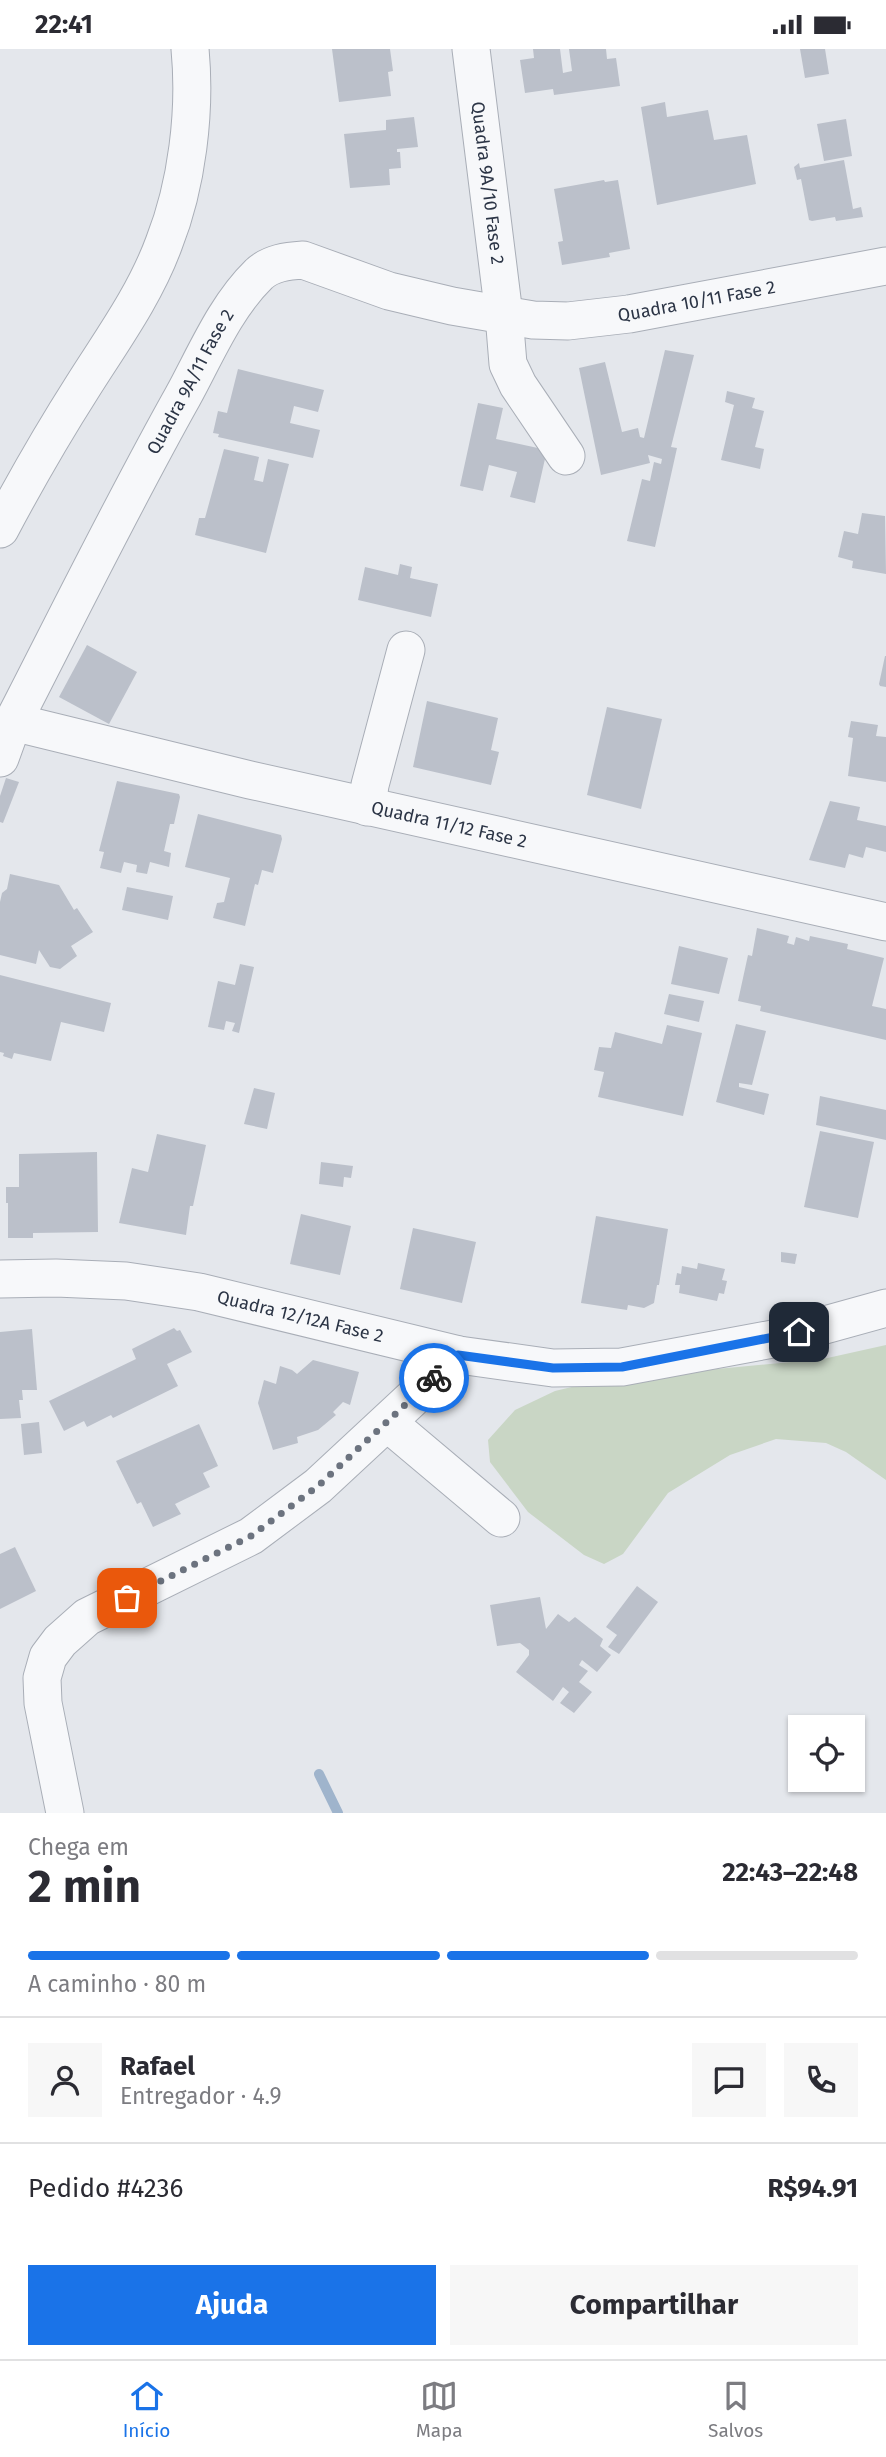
<!DOCTYPE html>
<html lang="pt">
<meta charset="utf-8">
<style>
:root{--surface:#fff;--page:#f7f7f7;--text:#2b2b33;--muted:#7c7c81;--line:#e1e1e2;--accent:#1a73e8}
body{margin:0;font-family:"Fira Sans",sans-serif;background:var(--page);color:var(--text);height:100vh;display:flex;flex-direction:column;font-size:26px;white-space:nowrap}
*{box-sizing:border-box;margin:0}
p{font-size:23px;color:var(--muted)}
.icon{flex:none;width:38px;height:38px;fill:none;stroke:currentColor;stroke-width:2;stroke-linecap:round;stroke-linejoin:round}
.map{position:relative;height:1764px;overflow:hidden}
.panel{display:flex;flex-direction:column;background:var(--surface);flex:1}
.panel>*{flex:none}
.buttons{position:absolute;left:788px;top:1666px;display:grid;gap:14px}
.buttons a{display:grid;place-items:center;width:77px;height:77px;border-radius:0px;background:var(--surface);box-shadow:0 2px 5px #0004;font-size:35px}
.pin{position:absolute;display:grid;place-items:center;width:60px;height:60px;color:#fff;margin:-30px;border-radius:14px;box-shadow:0 4px 10px #0006}
.courier{position:absolute;display:grid;place-items:center;width:70px;height:70px;margin:-35px;border:5px solid #1a73e8;border-radius:50%;background:#fff;color:#222;box-shadow:0 2px 9px #0007}
.headline em{font-style:normal;font-weight:700}
.headline div{display:flex;flex-direction:column-reverse}
.headline{display:flex;align-items:center;justify-content:space-between;height:119px;padding:0 28px}
h1{font-size:46px;font-weight:700;line-height:52px}
.bar{display:grid;grid-template-columns:repeat(4,1fr);gap:10px 7px;align-content:center;height:84px;padding:0 28px}
.bar i{height:9px;border-radius:5px;background:var(--line)}
.bar .active{background:var(--accent)}
.bar p{grid-column:span 4}
.line{display:flex;align-items:center;gap:18px;padding:0 28px;border-top:2px solid var(--line)}
.line div{flex:1}
.round{display:grid;place-items:center;flex:none;width:74px;height:74px;border-radius:0px;background:var(--page)}
.button{display:flex;gap:14px;margin-top:auto;padding:14px 28px}
.button a{flex:1;height:80px;border-radius:0px;background:var(--accent);color:#fff;font-size:28px;font-weight:700;line-height:80px;text-align:center}
.button a+a{background:var(--page);color:var(--text)}
.status{display:flex;justify-content:space-between;align-items:center;height:49px;padding:0 35px;background:var(--surface);direction:ltr}
.status svg{height:19px;fill:currentColor}
.dock{display:flex;justify-content:space-around;align-items:center;height:98px;border-top:2px solid var(--line);background:var(--surface);font-size:19px;color:var(--muted)}
.dock a{display:grid;justify-items:center;gap:4px}
.dock .active{color:var(--accent)}
.map>svg:first-child{display:block}
</style>
<div class="status"><b>22:41</b><svg viewBox="0 0 49 12"><path d="M0 12V9h3v3zM5 12V6h3v6zM10 12V3h3v9zM15 12V0h3v12zM26 1h20v11H26zM47 4h2v5h-2z"/></svg></div>
<div class="map">
<svg width="886" height="1764" viewBox="0 0 886 1764">
<rect width="100%" height="100%" fill="#e4e7ec"/>
<path fill="#c9d6c5" d="M886,1296V1431L846,1403L826,1394L776,1390L730,1406L668,1444L623,1505L604,1515L584,1506L528,1463L490,1413L488,1391L515,1361L555,1342L601,1331L823,1310Z"/>
<g fill="none" stroke-linecap="round" stroke-linejoin="round">
<path stroke="#9fb4cc" stroke-width="10" d="M319,1725L338,1764"/>
</g>
<g fill="#bbc0ca">
<path d="M332,0H390L393,22L388,23L391,47L339,53Z"/>
<path d="M533,0H560L563,24L572,22L569,0H606L607,10L616,9L620,37L554,46L553,40L525,44L520,11L534,9Z"/>
<path d="M800,0H825L829,25L805,29Z"/>
<path d="M665,53L667,68L708,61L714,91L747,86L756,135L657,156L641,58Z"/>
<path d="M414,68L418,98L397,100V103H400L401,119L389,120L390,136L350,139L344,85L386,81V71Z"/>
<path d="M846,70L852,107L824,112L817,75Z"/>
<path d="M844,111L853,160L861,158L863,168L836,172L835,168L812,172L809,171L801,130L797,131L794,118L799,114L800,119Z"/>
<path d="M604,131L605,133L618,131L630,200L609,204L610,208L562,216L558,193L563,192L554,140Z"/>
<path d="M665,301L694,306L671,398L677,399L655,498L627,492L642,430L650,432L654,413L661,415L662,410L648,406L650,414L601,426L579,319L605,313L622,383L638,379L640,388L644,389Z"/>
<path d="M238,320L324,341L318,363L294,357L290,374L320,381L313,409L218,388L219,385L213,384L218,362L227,364Z"/>
<path d="M727,342L755,349L752,359L764,362L755,398L764,400L760,420L721,411L734,356L725,353Z"/>
<path d="M478,354L503,359L496,390L547,401L535,454L510,448L517,423L489,416L483,442L460,437Z"/>
<path d="M224,400L259,408L254,431L263,433L268,410L289,415L266,504L195,486L199,469H205Z"/>
<path d="M862,464L885,467L886,525L852,519L853,512L838,508L844,482L858,485Z"/>
<path d="M400,515L412,518L410,529L438,535L431,568L358,551L365,518L398,526Z"/>
<path d="M87,596L137,623L109,675L59,648Z"/>
<path d="M885,607H886V638L880,637L879,635Z"/>
<path d="M427,652L498,669L491,701L499,703L491,736L413,718Z"/>
<path d="M607,658L662,670L641,760L587,746Z"/>
<path d="M851,672L878,676L876,687L886,688V733L848,727L853,689L848,688Z"/>
<path d="M6,729L19,733L3,774L0,773V747Z"/>
<path d="M117,732L179,745L180,748L174,775H170L164,802L171,804L169,818L150,813L147,825L136,823L137,816L124,813L121,824L100,819L104,803L99,802Z"/>
<path d="M830,752L860,758L857,771L886,777V803L866,798L863,809L849,805L845,819L809,811Z"/>
<path d="M198,765L281,786L282,790L273,824L262,821L258,836L255,835L245,877L213,869L217,854L224,853L230,829L185,818Z"/>
<path d="M10,825L59,836L74,861L77,859L93,883L71,897L77,907L60,920L50,918L39,901L36,915L0,906V853L2,844L7,840Z"/>
<path d="M127,838L173,847L168,871L122,861Z"/>
<path d="M757,879L789,887L787,894L794,896L796,888L809,892L810,887L848,895L847,900L884,909L872,957L886,960V991L760,962L761,957L738,952L748,906L752,907Z"/>
<path d="M679,897L728,909L719,945L671,935Z"/>
<path d="M240,915L254,918L239,984L232,982L235,974L226,972L224,981L208,978L218,932L235,936Z"/>
<path d="M0,926L111,954L104,983L61,973L51,1012L14,1004L12,1010L3,1007L4,1004L0,1003Z"/>
<path d="M669,945L704,952L699,973L664,965Z"/>
<path d="M736,975L766,982L752,1036L739,1034V1038L769,1045L764,1066L716,1053Z"/>
<path d="M667,976L702,984L683,1067L598,1048L604,1023L594,1021L599,998L611,999L615,983L662,995Z"/>
<path d="M254,1039L275,1044L267,1080L244,1075Z"/>
<path d="M820,1047L886,1061V1091L816,1076Z"/>
<path d="M820,1082L874,1093L858,1169L804,1158Z"/>
<path d="M157,1085L206,1096L193,1157H190L186,1186L119,1174L132,1119L148,1123Z"/>
<path d="M97,1103L98,1183L33,1184V1189H8V1154H6V1138H19V1105Z"/>
<path d="M321,1113L353,1117L351,1129L344,1128L343,1138L319,1135Z"/>
<path d="M301,1165L351,1177L340,1226L290,1215Z"/>
<path d="M596,1167L668,1180L659,1236H657L654,1254L644,1259L628,1256L627,1261L581,1254Z"/>
<path d="M413,1179L476,1193L462,1254L400,1240Z"/>
<path d="M781,1203L797,1205L795,1215L781,1213Z"/>
<path d="M698,1214L725,1220L722,1231L727,1232L724,1245L719,1244L717,1252L679,1244L680,1236H675L677,1224L681,1225L682,1217L697,1220Z"/>
<path d="M174,1279L177,1282L180,1281L192,1303L167,1315L178,1337L113,1369L111,1366L87,1378L84,1372L64,1382L49,1352L136,1310L132,1300Z"/>
<path d="M32,1280L37,1341H22L23,1351H19L21,1369L0,1370V1283Z"/>
<path d="M313,1311L359,1323L350,1356L343,1353L333,1363L336,1366L318,1381L297,1388L298,1394L273,1401L258,1354L264,1331L276,1335L280,1317L292,1321L297,1325Z"/>
<path d="M39,1373L42,1404L24,1406L21,1375Z"/>
<path d="M199,1375L218,1417L203,1424L210,1438L175,1455L181,1465L153,1478L141,1453L137,1455L116,1412Z"/>
<path d="M15,1498L36,1542L0,1560V1505Z"/>
<path d="M637,1537L658,1553L619,1605L608,1598L617,1586L606,1578Z"/>
<path d="M540,1548L546,1580L558,1565L569,1573L575,1568L603,1590L600,1597L611,1606L597,1623L582,1611L579,1616L588,1622L579,1633L592,1643L574,1664L560,1654L569,1643L563,1638L553,1652L516,1623L529,1606V1601L520,1594L497,1597L490,1556Z"/>
</g>
<g fill="none" stroke-linecap="round" stroke-linejoin="round">
<g stroke="#a9aeb7" stroke-width="39">
<g id="minor">
<path id="s1" d="M471,0L504,266L508,315L518,336L566,407"/>
<path d="M0,480C26,431 53,384 83,337C112,291 145,246 164,194C187,136 196,62 190,0"/>
<path id="s2" d="M13,673L250,731L886,873"/>
<path id="s3" d="M0,709L13,673C69,564 123,454 183,347C205,307 225,258 259,225C271,214 287,212 303,211L389,242L452,257L533,271L568,272L629,265L886,217"/>
<path d="M367,758L370,736L406,601"/>
<path id="s4" d="M0,1230L56,1229L126,1232L199,1243L459,1306L553,1319L622,1318L778,1289L886,1259"/>
<path d="M388,1374L501,1469"/>
<path d="M65,1764L43,1654L42,1629L48,1608L60,1592L87,1568L251,1487L318,1437L459,1306"/>
</g>
</g>
<use href="#minor" stroke="#f7f8fa" stroke-width="37"/>
</g>
<g fill="none" stroke-linecap="round" stroke-linejoin="round">
<path stroke="#6c737f" stroke-width="7" stroke-dasharray="0 12.6" d="M127,1549L251,1487L318,1437L434,1329"/>
<path stroke="#1a73e8" stroke-width="9" d="M434,1329L458,1306L553,1319L622,1318L799,1283"/>
</g>
<g text-anchor="middle" stroke-width="5" stroke-linejoin="round" paint-order="stroke">
<g font-size="18" fill="#2b3445" stroke="#f4f6f9">
<text dy="6" stroke="none"><textPath href="#s1" startOffset="135">Quadra 9A/10 Fase 2</textPath></text>
<text dy="6" stroke="none"><textPath href="#s3" startOffset="1001">Quadra 10/11 Fase 2</textPath></text>
<text dy="6" stroke="none"><textPath href="#s3" startOffset="422">Quadra 9A/11 Fase 2</textPath></text>
<text dy="6" stroke="none"><textPath href="#s2" startOffset="448">Quadra 11/12 Fase 2</textPath></text>
<text dy="6" stroke="none"><textPath href="#s4" startOffset="304">Quadra 12/12A Fase 2</textPath></text>
</g>
</g>
</svg>
<div class="buttons">
<a><svg class="icon" aria-label="locate" viewBox="0 0 24 24"><circle cx="12" cy="12" r="6"/><path d="M12 2v4M12 18v4M2 12h4M18 12h4"/></svg></a>
</div>
<div class="pin" style="left:127px;top:1549px;background:#ea580c"><svg class="icon" aria-label="bag" viewBox="0 0 24 24"><path d="M5 8h14l-1 12H6zM9 8a3 3 0 0 1 6 0"/></svg></div>
<div class="pin" style="left:799px;top:1283px;background:#1f2937"><svg class="icon" aria-label="home" viewBox="0 0 24 24"><path d="M3 11l9-7 9 7M6 9v11h12V9"/></svg></div>
<div class="courier" style="left:434px;top:1329px"><svg class="icon" aria-label="bike" viewBox="0 0 24 24"><circle cx="6" cy="16" r="4"/><circle cx="18" cy="16" r="4"/><path d="M6 16l4-8h5l3 8M10 8l3 8H6M13 5h3"/></svg></div>
</div>
<section class="panel">
<div class="headline"><div><h1>2 min</h1><p>Chega em</p></div><em>22:43–22:48</em></div>
<div class="bar"><i class="active"></i><i class="active"></i><i class="active"></i><i></i><p>A caminho · 80 m</p></div>
<div class="line" style="height:126px"><a class="round"><svg class="icon" aria-label="person" viewBox="0 0 24 24"><circle cx="12" cy="8" r="4"/><path d="M4 21q1-7 8-7t8 7"/></svg></a><div><b>Rafael</b><p>Entregador · 4.9</p></div><a class="round"><svg class="icon" aria-label="chat" viewBox="0 0 24 24"><path d="M4 5h16v11H9l-5 4z"/></svg></a><a class="round"><svg class="icon" aria-label="phone" viewBox="0 0 24 24"><path d="M5 4h4l2 5-3 2q2 4 5 5l2-3 5 2v4C11 20 4 13 5 4z"/></svg></a></div>
<div class="line" style="height:91px"><div>Pedido #4236</div><b>R$94.91</b></div>
<div class="button"><a>Ajuda</a><a>Compartilhar</a></div>
</section>
<nav class="dock">
<a class="active"><svg class="icon" aria-label="home" viewBox="0 0 24 24"><path d="M3 11l9-7 9 7M6 9v11h12V9"/></svg>Início</a>
<a><svg class="icon" aria-label="map" viewBox="0 0 24 24"><path d="M3 6l6-2 6 2 6-2v14l-6 2-6-2-6 2zM9 4v14M15 6v14"/></svg>Mapa</a>
<a><svg class="icon" aria-label="saved" viewBox="0 0 24 24"><path d="M7 4h10v16l-5-4-5 4z"/></svg>Salvos</a>
</nav>
